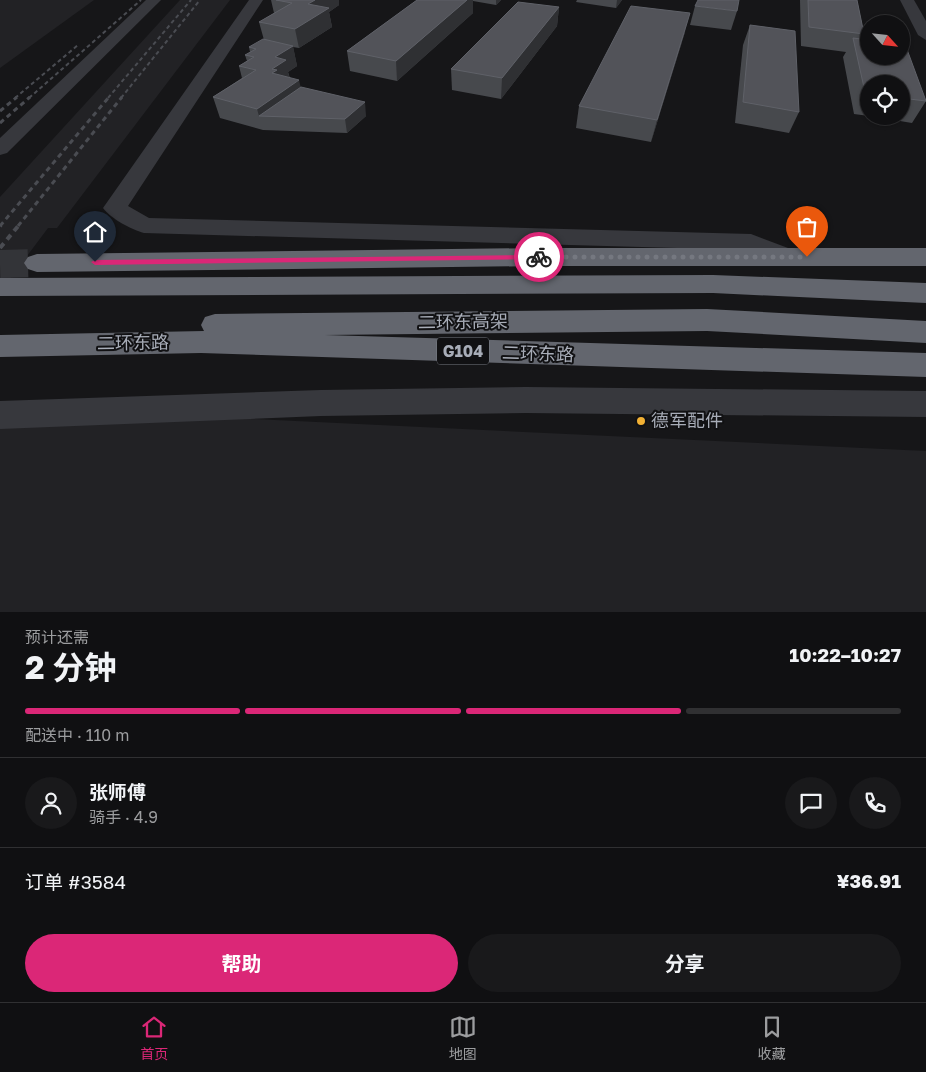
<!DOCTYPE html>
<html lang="zh">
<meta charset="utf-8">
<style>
:root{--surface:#101012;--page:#19191b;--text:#f1f3f6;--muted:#9c9d9f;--line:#303032;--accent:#db2777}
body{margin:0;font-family:"Golos Text","Noto Sans SC",sans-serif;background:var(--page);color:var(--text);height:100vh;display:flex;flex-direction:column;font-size:19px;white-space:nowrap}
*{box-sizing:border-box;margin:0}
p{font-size:16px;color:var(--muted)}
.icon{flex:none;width:28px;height:28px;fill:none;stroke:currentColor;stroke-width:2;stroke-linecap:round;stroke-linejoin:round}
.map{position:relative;height:612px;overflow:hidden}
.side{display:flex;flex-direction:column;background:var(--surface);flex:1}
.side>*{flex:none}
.needle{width:32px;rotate:117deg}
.buttons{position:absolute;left:860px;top:15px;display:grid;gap:10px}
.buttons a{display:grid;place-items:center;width:50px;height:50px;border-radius:50%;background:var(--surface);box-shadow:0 1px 4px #0004,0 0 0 1px var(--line);font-size:25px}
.pin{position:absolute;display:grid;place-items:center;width:42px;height:42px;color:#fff;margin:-51px -21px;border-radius:50% 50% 50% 0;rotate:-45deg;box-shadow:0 0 5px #0007}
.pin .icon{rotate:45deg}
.courier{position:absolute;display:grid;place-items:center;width:50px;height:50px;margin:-25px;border:4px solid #db2777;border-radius:50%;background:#fff;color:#222;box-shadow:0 1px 6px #0007}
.headline em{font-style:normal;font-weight:700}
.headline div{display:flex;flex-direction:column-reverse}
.headline{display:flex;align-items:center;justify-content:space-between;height:85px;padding:0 25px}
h1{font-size:32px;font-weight:700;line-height:38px}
.bar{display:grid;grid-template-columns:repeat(4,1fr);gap:8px 5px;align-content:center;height:60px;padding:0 25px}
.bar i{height:6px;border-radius:4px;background:var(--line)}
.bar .on{background:var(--accent)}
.bar p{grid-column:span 4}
.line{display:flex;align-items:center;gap:12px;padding:0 25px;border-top:1px solid var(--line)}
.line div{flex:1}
.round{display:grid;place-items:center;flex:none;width:52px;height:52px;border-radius:26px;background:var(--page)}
.button{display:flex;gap:10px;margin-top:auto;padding:10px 25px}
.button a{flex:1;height:58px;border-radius:30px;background:var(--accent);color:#fff;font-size:20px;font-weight:700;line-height:58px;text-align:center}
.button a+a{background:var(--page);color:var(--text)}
.menu{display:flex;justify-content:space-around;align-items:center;height:70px;border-top:1px solid var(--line);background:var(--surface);font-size:14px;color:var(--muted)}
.menu a{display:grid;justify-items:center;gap:2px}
.menu .on{color:var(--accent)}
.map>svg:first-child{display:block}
</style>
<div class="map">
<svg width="926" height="612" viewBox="0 0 926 612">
<rect width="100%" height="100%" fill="#161618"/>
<g fill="#222225">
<path d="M0,0H94L0,68Z"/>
<path d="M180,0H230L57,228H48L0,292V197Z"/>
<path d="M0,407L926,451V612H0Z"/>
</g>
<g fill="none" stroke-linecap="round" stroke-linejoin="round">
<path stroke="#333438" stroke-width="28" stroke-dasharray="28 14" stroke-linecap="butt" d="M0,264L37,263"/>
<g fill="#37383d" fill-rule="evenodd">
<path d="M146,0H161L7,153L0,155V138Z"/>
<path d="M249,0H263L128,206L149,218L751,234L796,251L800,257L796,263L787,266L748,250L144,233C131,229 111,219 103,208Z"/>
<path d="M900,0H914L926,21V40L918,35Z"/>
<path d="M526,387L926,391V417L526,413L321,416L0,429V401L321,390Z"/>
</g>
<g fill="#63666e" fill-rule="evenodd">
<path d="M541,248H926V266H541L37,272L28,269L24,263L28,257L37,254Z"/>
<path d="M713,275L926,283V303L713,293L0,296V278Z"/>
<path d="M707,309L926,321V343L707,331L325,335L926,353V377L201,353L0,357V335L204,331L201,325L205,317L215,314Z"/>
</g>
<g stroke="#4a4c52" stroke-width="2" stroke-dasharray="4 3" stroke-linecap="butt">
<path d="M15,98L78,45"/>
<path d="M29,98L141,0"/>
<path d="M108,98L191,0"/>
<path d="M121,98L200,0"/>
</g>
<g stroke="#4a4c52" stroke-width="3" stroke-dasharray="5 4" stroke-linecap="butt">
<path d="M0,111L17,97"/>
<path d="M0,123L30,97"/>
<path d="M0,226L109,97"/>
<path d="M18,226L122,97"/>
</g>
<g stroke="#4a4c52" stroke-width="4" stroke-dasharray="6 5" stroke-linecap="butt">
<path d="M0,226L1,225"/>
<path d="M0,248L19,225"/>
</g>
</g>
<g fill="#47494d">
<path d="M271,0H339V5L329,12L332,27L299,48L293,47L297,66L288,72L290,78L301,87L366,116L347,133L263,130L220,118L213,97L242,78L239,66L247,61L245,55L250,52L249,47L264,40L259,22L274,13Z"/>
<path d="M417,0H501L496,5L473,1V13L397,81L350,71L347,51Z"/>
<path d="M577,0H622L616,8L576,2Z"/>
<path d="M800,0H857L864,34L862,39L926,101L912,123L870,116H901V84H869V116L854,114L843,57L846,52L801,46Z"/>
<path d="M695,6L737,11L731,30L690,25Z"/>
<path d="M559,7L557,26L501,99L452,90L451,69Z"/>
<path d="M750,25L799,112L789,133L735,123L743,45Z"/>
<path d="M685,32L651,142L576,128L579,106Z"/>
</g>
<g fill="#2f3033">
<path d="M315,0H339V5L329,12L332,27L299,48L295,29L308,4Z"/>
<path d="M467,0H473V13L397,81L396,61Z"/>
<path d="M496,0H501L496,5Z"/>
<path d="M617,0H622L616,8Z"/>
<path d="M559,7L557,26L501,99L502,78Z"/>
<path d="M690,13L685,32L651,142L657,120Z"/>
<path d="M293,46L297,66L288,72L290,80L277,94L272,69L275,57Z"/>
<path d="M299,80L304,101L259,116L257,109Z"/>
<path d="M365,102L366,116L347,133L345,119Z"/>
</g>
<g fill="#525359" stroke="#5f6168">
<path d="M276,0H315L308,4L329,8L295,29L259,22L292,3Z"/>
<path d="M417,0H467L396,61L347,51Z"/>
<path d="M698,0H739L737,11L695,6Z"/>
<path d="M808,0H857L864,34L809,27Z"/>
<path d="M518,2L559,7L502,78L451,69Z"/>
<path d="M631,6L690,13L657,120L579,106Z"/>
<path d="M750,25L795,31L799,112L743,102Z"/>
<path d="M853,38L869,40V56H901V44H905L926,101L901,98V84H869V93L865,92Z"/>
<path d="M263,39L293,46L275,57L286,60L272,69L277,70L272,73L299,80L257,109L213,97L256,70L239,66L254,57L245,55L256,49L249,47Z"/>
<path d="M301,87L365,102L345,119L259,116Z"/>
</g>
<path fill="#db2777" d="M539,255H542V259L95,265L91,262L95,260Z"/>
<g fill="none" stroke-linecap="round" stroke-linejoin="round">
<path stroke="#757880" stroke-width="5" stroke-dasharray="0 9" d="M539,257H807"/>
</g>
<circle fill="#f2b134" stroke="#111113" stroke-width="2" cx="641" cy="421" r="5"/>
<g text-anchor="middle" stroke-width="4" stroke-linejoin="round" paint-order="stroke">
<rect fill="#111113" stroke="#7b7e86" stroke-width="1" x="437" y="337.5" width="52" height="27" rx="4"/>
<g font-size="16" font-weight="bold" fill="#a8adb8">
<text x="463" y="357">G104</text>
</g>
<g font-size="18" fill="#a8adb8" stroke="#111113">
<text transform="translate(463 322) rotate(-1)" y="6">二环东高架</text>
<text transform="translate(133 343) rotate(-1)" y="6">二环东路</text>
<text transform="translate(538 354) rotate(2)" y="6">二环东路</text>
</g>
<g font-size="18" fill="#a8adb8" stroke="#111113" text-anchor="start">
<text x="651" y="427">德军配件</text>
</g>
</g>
</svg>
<div class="buttons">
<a><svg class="needle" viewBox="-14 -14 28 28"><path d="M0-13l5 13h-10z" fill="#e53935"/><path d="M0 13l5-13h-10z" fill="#9c9d9f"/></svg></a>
<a><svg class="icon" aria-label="locate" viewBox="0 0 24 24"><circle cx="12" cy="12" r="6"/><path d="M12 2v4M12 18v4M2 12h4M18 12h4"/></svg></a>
</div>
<div class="pin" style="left:807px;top:257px;background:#ea580c"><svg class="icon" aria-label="bag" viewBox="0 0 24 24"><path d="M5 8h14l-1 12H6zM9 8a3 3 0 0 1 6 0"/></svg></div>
<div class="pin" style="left:95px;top:262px;background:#1f2937"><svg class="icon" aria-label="home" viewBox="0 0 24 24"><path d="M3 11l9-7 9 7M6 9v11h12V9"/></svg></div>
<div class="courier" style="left:539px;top:257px"><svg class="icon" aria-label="bike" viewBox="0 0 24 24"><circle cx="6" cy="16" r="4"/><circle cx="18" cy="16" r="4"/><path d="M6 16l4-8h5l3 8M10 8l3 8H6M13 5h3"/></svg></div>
</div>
<section class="side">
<div class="headline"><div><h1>2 分钟</h1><p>预计还需</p></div><em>10:22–10:27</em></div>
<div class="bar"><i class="on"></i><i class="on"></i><i class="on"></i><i></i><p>配送中 · 110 m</p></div>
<div class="line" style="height:90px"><a class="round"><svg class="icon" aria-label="person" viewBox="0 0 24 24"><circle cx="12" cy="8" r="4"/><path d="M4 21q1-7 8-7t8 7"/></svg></a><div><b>张师傅</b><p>骑手 · 4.9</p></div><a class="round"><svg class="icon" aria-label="chat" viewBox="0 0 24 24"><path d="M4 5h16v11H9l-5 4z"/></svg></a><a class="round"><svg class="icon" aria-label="phone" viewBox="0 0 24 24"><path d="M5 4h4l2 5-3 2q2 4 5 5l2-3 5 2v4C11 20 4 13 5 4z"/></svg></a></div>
<div class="line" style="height:65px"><div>订单 #3584</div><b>¥36.91</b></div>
<div class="button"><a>帮助</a><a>分享</a></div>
</section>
<nav class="menu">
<a class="on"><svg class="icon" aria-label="home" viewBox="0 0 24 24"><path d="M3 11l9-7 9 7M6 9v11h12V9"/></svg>首页</a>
<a><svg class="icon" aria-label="map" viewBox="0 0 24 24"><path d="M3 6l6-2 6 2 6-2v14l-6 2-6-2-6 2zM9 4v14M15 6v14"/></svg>地图</a>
<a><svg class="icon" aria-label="saved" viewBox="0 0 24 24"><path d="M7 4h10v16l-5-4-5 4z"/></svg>收藏</a>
</nav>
